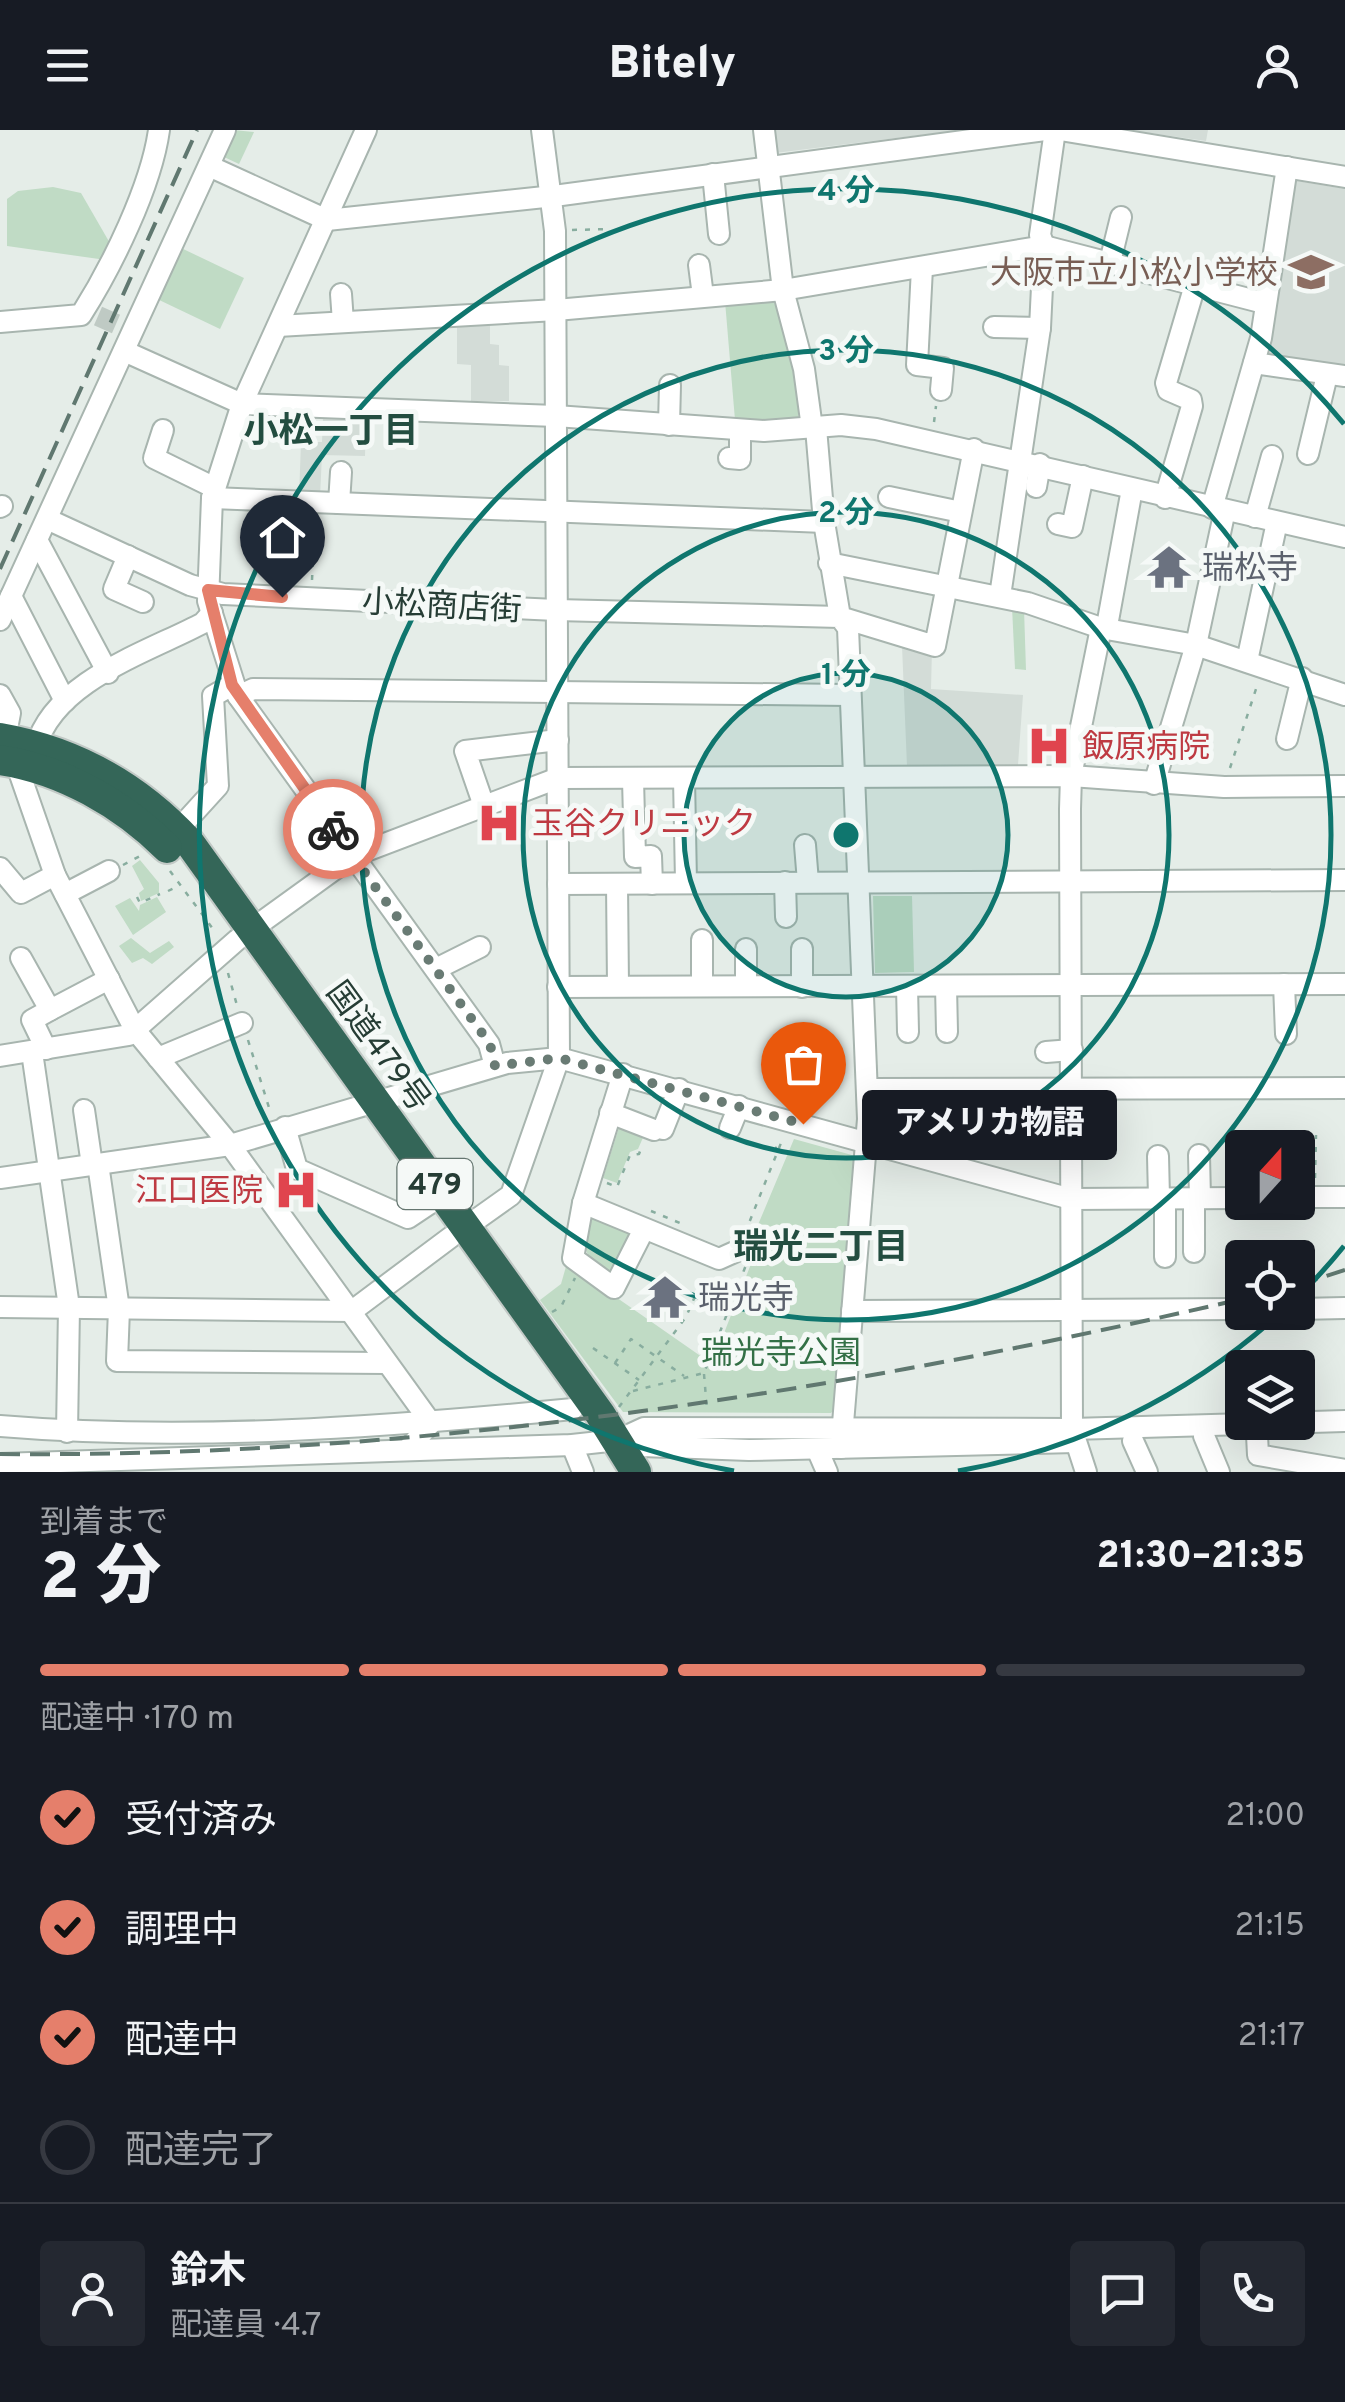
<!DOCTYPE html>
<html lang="ja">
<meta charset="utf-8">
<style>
:root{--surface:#171b24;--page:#242831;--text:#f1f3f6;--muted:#9ea1a6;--line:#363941;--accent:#e57f6b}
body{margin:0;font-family:Overpass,"Noto Sans JP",sans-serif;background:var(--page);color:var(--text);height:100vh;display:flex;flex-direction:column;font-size:38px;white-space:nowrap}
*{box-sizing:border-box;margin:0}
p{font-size:32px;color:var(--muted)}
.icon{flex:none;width:55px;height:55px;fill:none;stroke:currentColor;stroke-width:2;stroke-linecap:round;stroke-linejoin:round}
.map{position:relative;height:1342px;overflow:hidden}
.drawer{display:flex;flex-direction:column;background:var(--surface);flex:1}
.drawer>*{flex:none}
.needle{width:65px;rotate:21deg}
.buttons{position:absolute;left:1225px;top:1000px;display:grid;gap:20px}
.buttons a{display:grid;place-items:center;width:90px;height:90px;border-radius:10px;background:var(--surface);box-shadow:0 10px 40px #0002;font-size:50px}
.pin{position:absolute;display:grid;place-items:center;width:85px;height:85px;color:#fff;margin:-102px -42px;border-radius:50% 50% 50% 0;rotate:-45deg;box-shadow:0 0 10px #0007}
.pin .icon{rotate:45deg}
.courier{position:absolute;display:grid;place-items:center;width:100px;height:100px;margin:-50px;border:8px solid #e57f6b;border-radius:50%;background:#fff;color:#222;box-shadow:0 2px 12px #0007}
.bubble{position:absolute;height:70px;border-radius:10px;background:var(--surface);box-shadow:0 10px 40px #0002;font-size:32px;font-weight:800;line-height:70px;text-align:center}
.overview em{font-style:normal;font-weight:800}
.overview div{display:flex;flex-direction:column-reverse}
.overview{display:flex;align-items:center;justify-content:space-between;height:170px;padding:0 40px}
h1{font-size:65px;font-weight:800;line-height:75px}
.bar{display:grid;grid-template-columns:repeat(4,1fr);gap:15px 10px;align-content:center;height:120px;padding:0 40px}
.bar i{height:12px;border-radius:8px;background:var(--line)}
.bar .current{background:var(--accent)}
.bar p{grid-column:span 4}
.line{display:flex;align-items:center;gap:25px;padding:0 40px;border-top:2px solid var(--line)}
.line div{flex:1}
.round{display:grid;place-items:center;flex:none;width:105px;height:105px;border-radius:10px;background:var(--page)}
ol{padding:0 40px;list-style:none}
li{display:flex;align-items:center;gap:30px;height:110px}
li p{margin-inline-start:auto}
li .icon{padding:10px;border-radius:50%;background:var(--accent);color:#111;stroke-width:4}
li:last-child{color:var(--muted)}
li i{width:55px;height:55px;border:5px solid var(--line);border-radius:50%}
header{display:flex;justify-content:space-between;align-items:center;height:130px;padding:0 40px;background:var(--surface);font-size:45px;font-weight:800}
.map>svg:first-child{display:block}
</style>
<header><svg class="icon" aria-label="menu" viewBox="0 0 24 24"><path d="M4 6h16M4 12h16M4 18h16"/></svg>Bitely<svg class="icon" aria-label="person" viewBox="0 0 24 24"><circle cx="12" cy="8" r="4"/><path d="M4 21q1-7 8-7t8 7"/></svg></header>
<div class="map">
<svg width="1345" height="1342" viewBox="0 0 1345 1342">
<rect width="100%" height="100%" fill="#e5ede8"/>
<g fill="#d3dcd7">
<path d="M772,0H961L775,23Z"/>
<path d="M1129,0H1208L1206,11Z"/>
<path d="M1291,50L1345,59V238L1262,224Z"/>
<path d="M457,192H490V214L499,215V235L509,236V271H471V235L457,234Z"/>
<path d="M323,288L366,290L365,326L322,325L320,367H299L301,312H322Z"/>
<path d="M902,516L932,518L931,559L1023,565L1018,635L907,636Z"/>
</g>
<g fill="#c0dbc5">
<path d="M233,0L254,2L239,34L224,27Z"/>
<path d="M53,57L81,63L111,115L106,130L7,116V69L18,61Z"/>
<path d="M179,117L244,148L220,199L155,168Z"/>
<path d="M768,166C786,179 807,272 796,292L735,290L725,171Z"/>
<path d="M1012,477L1024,479L1026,540L1015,539Z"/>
<path d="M140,730L159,753V763L141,771L139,763L144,759L132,736Z"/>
<path d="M873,766H912L914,842L875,843Z"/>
<path d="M157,767L166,782L133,805L115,776L130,768L139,781L140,775Z"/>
<path d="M131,808L150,823L169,811L174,817L152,834L143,828L132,833L119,816Z"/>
<path d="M621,991L645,1003L638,1019L630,1022L617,1053L603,1048Z"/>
<path d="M794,1009L859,1027L837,1276L831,1283L623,1282L540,1170L561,1154L567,1133L712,1234L756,1121L752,1109Z"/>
<path d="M590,1087L632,1101L616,1141L609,1143C580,1122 583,1121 590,1087Z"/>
</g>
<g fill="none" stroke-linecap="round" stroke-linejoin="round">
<path stroke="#bfcac4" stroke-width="20" stroke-dasharray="20 10" stroke-linecap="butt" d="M98,186L116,194"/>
<g stroke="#a8b5af" stroke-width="24">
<g id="minor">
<path d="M366,0L242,274L212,368L208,471L238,566L489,914L495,936"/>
<path d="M764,0L783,160L804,239L812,298"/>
<path d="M1060,0L1345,47"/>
<path d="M209,36L327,90L554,66L1045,0"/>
<path d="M713,44L719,104"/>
<path d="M1110,132L1121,87"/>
<path d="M699,135L703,166"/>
<path d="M922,138L917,235L943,238L941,260"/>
<path d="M341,164L343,192"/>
<path d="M0,192L81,185C112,136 151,57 159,0"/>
<path d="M278,196L556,180L783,160L1044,116L1264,173"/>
<path d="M994,197L1040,198"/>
<path d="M124,221L242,274L556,286L764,301L841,295L876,299L1345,407"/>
<path d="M1254,233L1345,246"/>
<path d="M669,295L670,255"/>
<path d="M816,298L824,392L840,487L935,516L974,319"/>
<path d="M163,300L154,328L215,358"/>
<path d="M1308,324L1327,245"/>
<path d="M729,328L740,329V300"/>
<path d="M1036,357L1040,334"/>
<path d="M889,367L961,382"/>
<path d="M212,368L824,392"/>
<path d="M1165,368L1192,276L1191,270L1168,260L1166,253L1195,155"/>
<path d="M339,373L341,342"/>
<path d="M0,377L2,376"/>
<path d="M1212,378L1261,208L1287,37"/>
<path d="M1255,387L1272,326"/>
<path d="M47,389L190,455L223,464L556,480L840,487L848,498L868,989L841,1318"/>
<path d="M1058,394L1072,397L1083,346"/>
<path d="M37,410L108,543"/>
<path d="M128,426L114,459L143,472"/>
<path d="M829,433L1028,473L1101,498L1196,515L1345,565"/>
<path d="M11,466L65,571"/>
<path d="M1000,466L1040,198L1044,116L1040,105L1055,0"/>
<path d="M0,490L225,0"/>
<path d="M1107,496L1132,359"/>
<path d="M1247,531L1277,392"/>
<path d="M0,565L10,583L5,609"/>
<path d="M238,566L253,559L849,565"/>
<path d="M1287,609L1302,548"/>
<path d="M36,617C54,551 148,522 203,493L212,483"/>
<path d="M16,633L55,745L135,900L230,1015L431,1293L409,1318"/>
<path d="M684,648L686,752"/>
<path d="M633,649L635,727L651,726L652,754"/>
<path d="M1154,654L1196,515L1225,380"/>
<path d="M484,676L465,621L558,610"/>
<path d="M178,700L218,656L213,566L232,555"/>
<path d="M805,715L808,752"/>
<path d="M0,738L21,763L55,745"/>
<path d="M785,752L786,787"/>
<path d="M558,754L1345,750"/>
<path d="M617,754L618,856"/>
<path d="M65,764L109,741"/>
<path d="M702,810V856"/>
<path d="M802,819V857"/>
<path d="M21,828L50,880L32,890L46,919"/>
<path d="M436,839L480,817"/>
<path d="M1284,854L1286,904"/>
<path d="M746,856V819"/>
<path d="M907,856L908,902"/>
<path d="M946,856L947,902"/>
<path d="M558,857L1345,854"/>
<path d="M50,880L109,849"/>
<path d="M32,922L69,1177L67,1302"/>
<path d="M1046,922L1072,920"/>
<path d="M0,926L129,905L237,810L353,726L558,648L1071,646L1224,657L1345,656"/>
<path d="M158,928L242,893"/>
<path d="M623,944L583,1073L573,1128L614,1158L644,1099"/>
<path d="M867,959L1345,958"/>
<path d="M84,980L92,1035"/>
<path d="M610,983L654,1000"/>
<path d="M285,997L297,1039L408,1088L429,1074"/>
<path d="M730,998L739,976"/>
<path d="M663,999L679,959"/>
<path d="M1199,1025L1200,1068"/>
<path d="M1158,1026L1159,1068"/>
<path d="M98,1034L119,1179L117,1231L386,1233"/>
<path d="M0,1048L230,1015L507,933L559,928L1071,1069L1242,1068"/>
<path d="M1298,1067H1345"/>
<path d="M1165,1068V1127"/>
<path d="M1194,1068V1122"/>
<path d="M583,1073L719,1129L739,1120"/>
<path d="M466,1097L511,1065L559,928L555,101L542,0"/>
<path d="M0,1177L352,1181L451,1107"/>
<path d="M1298,1179L1345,1178"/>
<path d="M852,1181L1242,1179"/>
<path d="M0,1296C190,1312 384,1297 573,1279"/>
<path d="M1257,1305L1258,1325L1345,1340"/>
<path d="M1204,1306L1219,1342"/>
<path d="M618,1310L642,1316L749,1320L1075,1312"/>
<path d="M1133,1311L1147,1342"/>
<path d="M572,1315L583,1342"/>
<path d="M817,1319L827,1342"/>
<path d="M0,1334L572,1315L618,1310L644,1298L1072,1299L1345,1291"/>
<path d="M1086,1342L1072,1299L1070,679L1071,646L1101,498"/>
</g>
</g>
<g stroke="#c2c9c6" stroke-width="34">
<g id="highway">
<path d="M0,608C74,621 138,657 189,712L600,1284L636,1342"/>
<path d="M0,630C62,639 123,674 167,718"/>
</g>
</g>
<g stroke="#88ad9f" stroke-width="2.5" stroke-dasharray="5 8" stroke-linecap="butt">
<path d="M572,100L610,99"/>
<path d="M934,292L936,276"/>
<path d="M312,450L315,388"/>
<path d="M1230,638L1257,556"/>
<path d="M123,735L142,725"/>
<path d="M170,741L216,803"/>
<path d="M168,761L174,758"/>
<path d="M137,767L140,773L160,764"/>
<path d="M228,843L238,879"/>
<path d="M248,910L271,984"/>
<path d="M762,1017L777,1018"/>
<path d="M1315,1048L1316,1005"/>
<path d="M607,1053L617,1057L630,1025L639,1024L642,1016"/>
<path d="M651,1081L687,1096"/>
<path d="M745,1103L783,1008"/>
<path d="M715,1175L727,1179"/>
<path d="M552,1182L561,1177L575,1148"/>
<path d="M593,1218L639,1250"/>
<path d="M615,1233L631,1209L684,1246"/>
<path d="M704,1244L707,1280"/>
<path d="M633,1261L704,1243L746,1135"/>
<path d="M619,1277L686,1187L699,1157L729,1169"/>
</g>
<use href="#minor" stroke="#fff" stroke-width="20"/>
<use href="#highway" stroke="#346658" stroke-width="30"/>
<g stroke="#607870" stroke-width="4" stroke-dasharray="20 10" stroke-linecap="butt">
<path d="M0,439L197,0"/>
<path d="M1298,1155L1345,1140"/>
<path d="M0,1324C420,1328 835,1263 1242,1169"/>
</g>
</g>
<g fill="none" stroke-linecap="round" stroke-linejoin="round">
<path stroke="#697b74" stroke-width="10" stroke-dasharray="0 18" d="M333,699L490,914L495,936L559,928L803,994"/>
<path stroke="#e57f6b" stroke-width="12" d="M282,467L208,460L232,555L333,699"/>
</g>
<circle cx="846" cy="705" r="162" fill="#0f766e" fill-opacity=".12"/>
<g fill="none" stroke="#0f766e" stroke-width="5">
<circle cx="846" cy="705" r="162"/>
<circle cx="846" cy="705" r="323"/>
<circle cx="846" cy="705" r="485"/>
<path d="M1344 1116A646 646 0 0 1 1299 1166M1278 1185A646 646 0 0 1 958 1341M734 1341A646 646 0 1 1 1344 294"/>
</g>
<defs>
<g id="school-bare" transform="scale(3.45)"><path d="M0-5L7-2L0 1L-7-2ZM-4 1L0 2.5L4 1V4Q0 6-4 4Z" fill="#8d6e63" stroke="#f5f9f7" stroke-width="2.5" paint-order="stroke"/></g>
<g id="temple-bare" transform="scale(3.45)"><path d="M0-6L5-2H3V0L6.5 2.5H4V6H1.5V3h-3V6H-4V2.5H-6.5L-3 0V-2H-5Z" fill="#6b7280" stroke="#f5f9f7" stroke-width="2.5" paint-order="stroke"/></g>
<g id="hospital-bare" transform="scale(3.45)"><path d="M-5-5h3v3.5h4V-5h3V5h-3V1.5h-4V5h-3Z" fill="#e0444e" stroke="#f5f9f7" stroke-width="2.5" paint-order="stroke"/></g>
</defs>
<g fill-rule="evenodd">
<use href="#school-bare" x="1311" y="142"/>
<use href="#temple-bare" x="1169" y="437"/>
<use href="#hospital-bare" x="1049" y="616"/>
<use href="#hospital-bare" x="499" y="693"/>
<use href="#hospital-bare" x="296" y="1060"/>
<use href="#temple-bare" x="665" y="1167"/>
</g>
<g text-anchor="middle" stroke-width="10" stroke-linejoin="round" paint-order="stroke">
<rect fill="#f5f9f7" stroke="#64756f" stroke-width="2.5" x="397.5" y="1029" width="75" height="50" rx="8"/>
<g font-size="30" font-weight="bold" fill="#263d35">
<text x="435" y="1064">479</text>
</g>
<g font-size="32" fill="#785e54" stroke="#f5f9f7" text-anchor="end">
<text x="1278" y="153">大阪市立小松小学校</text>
</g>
<g font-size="32" fill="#5b616d" stroke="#f5f9f7" text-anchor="start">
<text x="1202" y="448">瑞松寺</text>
<text x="698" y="1178">瑞光寺</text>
</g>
<g font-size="32" fill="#263d35" stroke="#f5f9f7">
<text transform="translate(442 475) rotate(3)" y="11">小松商店街</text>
<text transform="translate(379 916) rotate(54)" y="11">国道479号</text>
</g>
<g font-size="32" fill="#be3a42" stroke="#f5f9f7" text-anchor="start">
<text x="1082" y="627">飯原病院</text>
<text x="532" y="704">玉谷クリニック</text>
<text x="263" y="1071" text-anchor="end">江口医院</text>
</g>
<g font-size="32" fill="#337046" stroke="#f5f9f7">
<text x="781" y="1233">瑞光寺公園</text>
</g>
<g font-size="35" font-weight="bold" fill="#234d40" stroke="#f5f9f7">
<text x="331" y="312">小松一丁目</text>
<text x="821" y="1128">瑞光二丁目</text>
</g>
</g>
<circle cx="846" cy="705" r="15" fill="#0f766e" stroke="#f5f9f7" stroke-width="5"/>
<g font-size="30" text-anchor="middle" font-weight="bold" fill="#0f766e" stroke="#f5f9f7" stroke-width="10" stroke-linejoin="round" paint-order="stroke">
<text x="846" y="70">4 分</text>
<text x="846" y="230">3 分</text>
<text x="846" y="392">2 分</text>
<text x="846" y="554">1 分</text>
</g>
</svg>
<div class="buttons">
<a><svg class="needle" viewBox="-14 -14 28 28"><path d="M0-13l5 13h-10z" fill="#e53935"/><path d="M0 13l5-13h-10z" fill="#9ea1a6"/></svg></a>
<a><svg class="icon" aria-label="locate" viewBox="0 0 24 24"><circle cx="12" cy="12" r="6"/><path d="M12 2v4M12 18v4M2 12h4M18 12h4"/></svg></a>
<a><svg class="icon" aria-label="layers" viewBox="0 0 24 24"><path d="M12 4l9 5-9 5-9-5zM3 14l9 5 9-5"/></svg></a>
</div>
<div class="pin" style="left:803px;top:994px;background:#ea580c"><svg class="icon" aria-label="bag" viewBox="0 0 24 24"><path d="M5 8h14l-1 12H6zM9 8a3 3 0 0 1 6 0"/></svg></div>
<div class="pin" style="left:282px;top:467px;background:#1f2937"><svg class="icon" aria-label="home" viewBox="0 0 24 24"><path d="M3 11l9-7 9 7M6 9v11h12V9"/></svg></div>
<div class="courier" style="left:333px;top:699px"><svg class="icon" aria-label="bike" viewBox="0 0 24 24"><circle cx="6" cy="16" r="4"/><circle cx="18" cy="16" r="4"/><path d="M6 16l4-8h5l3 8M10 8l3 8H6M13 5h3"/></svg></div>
<div class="bubble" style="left:862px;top:960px;width:255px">アメリカ物語</div>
</div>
<section class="drawer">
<div class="overview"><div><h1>2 分</h1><p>到着まで</p></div><em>21:30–21:35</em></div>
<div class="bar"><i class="current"></i><i class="current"></i><i class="current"></i><i></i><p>配達中 · 170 m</p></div>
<ol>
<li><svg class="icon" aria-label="check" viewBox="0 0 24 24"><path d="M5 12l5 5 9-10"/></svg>受付済み<p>21:00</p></li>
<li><svg class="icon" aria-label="check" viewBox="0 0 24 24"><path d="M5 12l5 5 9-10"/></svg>調理中<p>21:15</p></li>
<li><svg class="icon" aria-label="check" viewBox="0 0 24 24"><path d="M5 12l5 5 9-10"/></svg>配達中<p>21:17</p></li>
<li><i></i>配達完了</li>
</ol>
<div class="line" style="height:180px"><a class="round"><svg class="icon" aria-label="person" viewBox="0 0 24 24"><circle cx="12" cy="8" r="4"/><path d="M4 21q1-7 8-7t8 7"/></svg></a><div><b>鈴木</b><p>配達員 · 4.7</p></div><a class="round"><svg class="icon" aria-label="chat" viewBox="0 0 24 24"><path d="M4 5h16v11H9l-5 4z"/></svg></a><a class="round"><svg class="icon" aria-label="phone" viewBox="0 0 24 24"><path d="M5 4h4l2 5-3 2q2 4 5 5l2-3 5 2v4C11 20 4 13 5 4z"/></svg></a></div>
</section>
